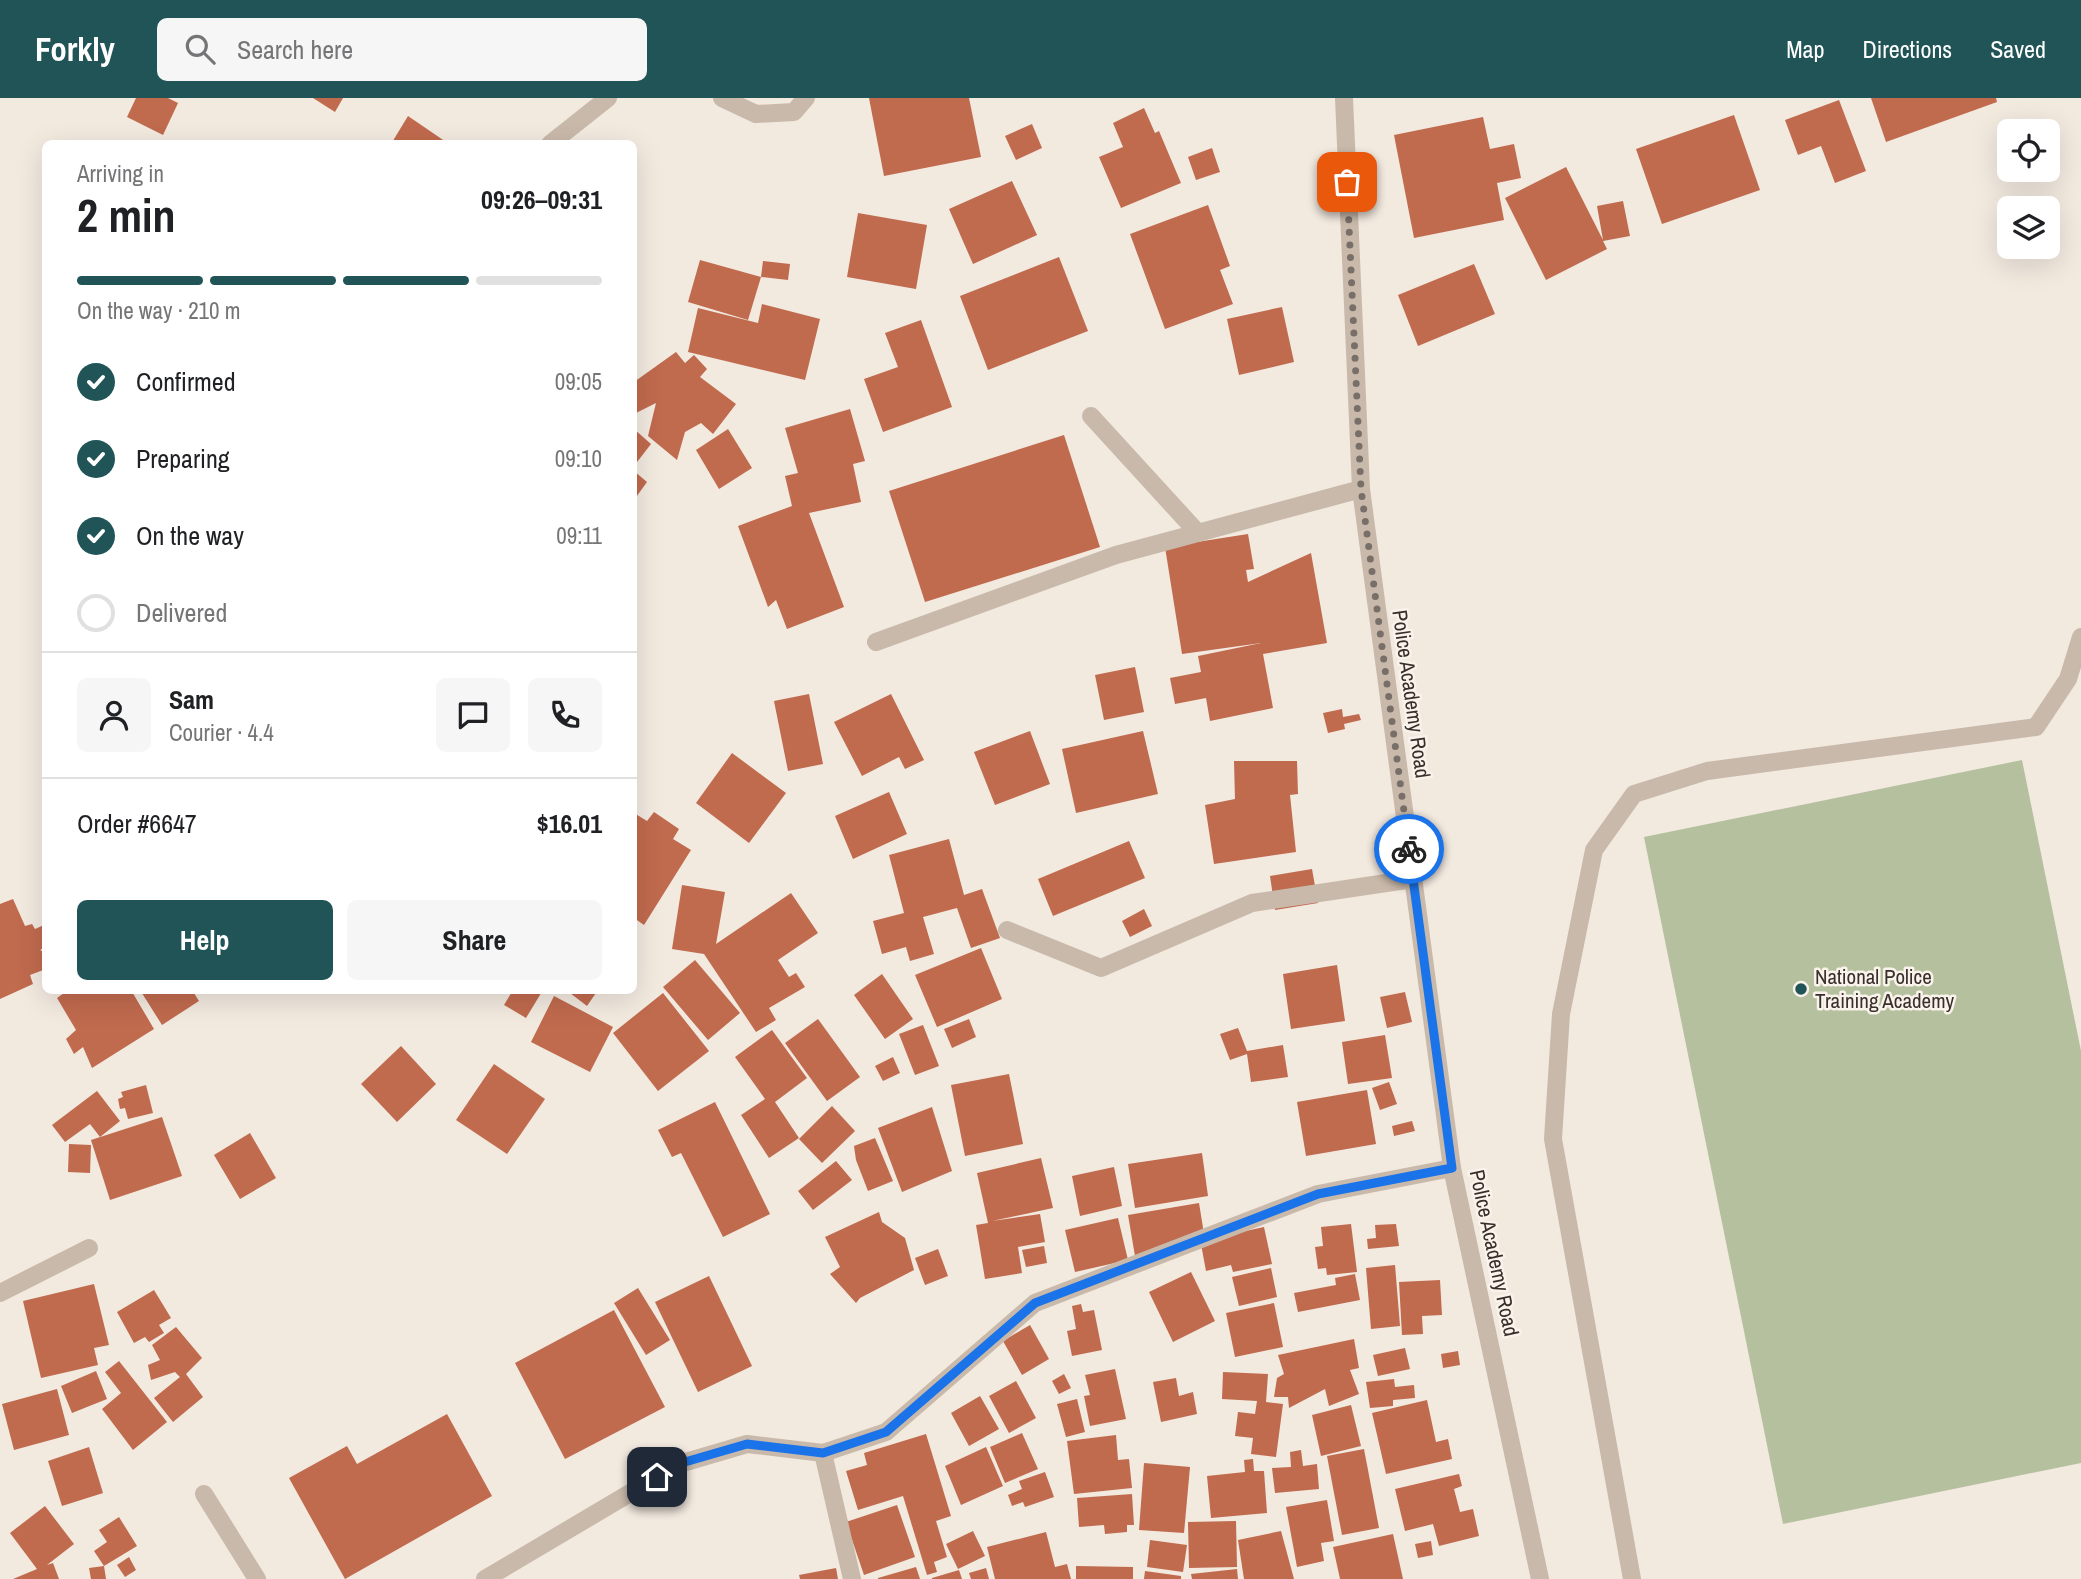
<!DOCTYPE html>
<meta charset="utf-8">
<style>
:root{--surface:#fff;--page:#f6f6f6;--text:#202124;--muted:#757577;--line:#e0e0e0;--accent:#215457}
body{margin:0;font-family:"Archivo Narrow",sans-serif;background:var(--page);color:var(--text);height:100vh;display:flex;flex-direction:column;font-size:26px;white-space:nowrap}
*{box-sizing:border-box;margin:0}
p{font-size:23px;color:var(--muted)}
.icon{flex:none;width:38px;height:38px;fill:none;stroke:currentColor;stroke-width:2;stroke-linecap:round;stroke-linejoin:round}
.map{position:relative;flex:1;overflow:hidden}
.details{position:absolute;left:42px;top:42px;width:595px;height:854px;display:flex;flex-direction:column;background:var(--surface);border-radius:10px;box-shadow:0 7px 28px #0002}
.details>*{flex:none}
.tools{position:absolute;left:1997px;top:21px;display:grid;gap:14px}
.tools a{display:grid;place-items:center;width:63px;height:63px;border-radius:10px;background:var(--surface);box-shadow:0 7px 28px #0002;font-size:35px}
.pin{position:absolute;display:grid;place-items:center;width:60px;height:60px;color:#fff;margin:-30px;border-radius:14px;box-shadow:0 4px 10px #0006}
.courier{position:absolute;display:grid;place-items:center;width:70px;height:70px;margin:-35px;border:5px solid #1a73e8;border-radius:50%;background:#fff;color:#222;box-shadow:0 2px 9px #0007}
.head em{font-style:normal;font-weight:700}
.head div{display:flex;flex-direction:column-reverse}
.head{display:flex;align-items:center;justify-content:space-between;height:119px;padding:0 35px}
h1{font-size:46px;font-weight:700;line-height:52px}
.bar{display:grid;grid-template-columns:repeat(4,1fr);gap:10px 7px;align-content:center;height:84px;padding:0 35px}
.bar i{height:9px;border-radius:5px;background:var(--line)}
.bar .current{background:var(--accent)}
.bar p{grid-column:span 4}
.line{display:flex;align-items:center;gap:18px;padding:0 35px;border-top:2px solid var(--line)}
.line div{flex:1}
.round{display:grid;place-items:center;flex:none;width:74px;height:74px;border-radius:10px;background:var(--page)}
ol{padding:0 35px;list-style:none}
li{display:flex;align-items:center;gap:21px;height:77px}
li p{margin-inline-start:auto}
li .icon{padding:7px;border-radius:50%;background:var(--accent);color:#fff;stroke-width:4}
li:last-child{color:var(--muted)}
li i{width:38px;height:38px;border:4px solid var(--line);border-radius:50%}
.action{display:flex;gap:14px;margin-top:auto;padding:14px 35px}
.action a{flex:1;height:80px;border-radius:10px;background:var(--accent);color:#fff;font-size:28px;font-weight:700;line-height:80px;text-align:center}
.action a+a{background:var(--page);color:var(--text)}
header{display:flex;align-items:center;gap:42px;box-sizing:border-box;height:98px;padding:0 35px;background:var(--accent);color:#fff}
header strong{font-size:33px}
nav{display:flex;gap:38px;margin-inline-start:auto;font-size:24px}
.search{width:490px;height:63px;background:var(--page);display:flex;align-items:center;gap:18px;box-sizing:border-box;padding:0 24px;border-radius:10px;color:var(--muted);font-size:26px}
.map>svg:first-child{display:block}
</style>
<header>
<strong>Forkly</strong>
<div class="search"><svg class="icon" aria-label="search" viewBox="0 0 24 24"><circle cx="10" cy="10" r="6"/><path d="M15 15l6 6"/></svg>Search here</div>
<nav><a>Map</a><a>Directions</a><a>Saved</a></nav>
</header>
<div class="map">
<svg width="2081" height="1481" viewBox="0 0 2081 1481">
<rect width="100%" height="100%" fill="#f2e9df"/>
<path fill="#b5c09f" d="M2022,662L2081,953V1365L1783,1426L1644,739Z"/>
<g fill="#c06a4e">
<path d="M136,0H168L178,5L163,37L127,19Z"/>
<path d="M313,0H343L335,14Z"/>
<path d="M869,0H969L981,59L884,78Z"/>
<path d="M1871,0H1996L1997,4L1886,44Z"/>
<path d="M1839,2L1866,73L1835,85L1821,48L1798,57L1785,22Z"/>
<path d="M1144,10L1155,35L1159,33L1181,85L1121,110L1099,59L1123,49L1113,25Z"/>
<path d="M1734,17L1760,92L1662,126L1636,51Z"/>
<path d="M408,18L449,46H391Z"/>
<path d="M1483,19L1490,51L1514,46L1521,80L1497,85L1504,122L1414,140L1394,37Z"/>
<path d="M1032,26L1042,50L1016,62L1005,38Z"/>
<path d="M1212,50L1220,74L1196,82L1188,59Z"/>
<path d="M1566,69L1603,142L1597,108L1623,103L1630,138L1603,143L1607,151L1546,182L1505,100Z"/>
<path d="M1012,83L1037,137L973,166L949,111Z"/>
<path d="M1208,107L1230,168L1220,172L1233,206L1165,231L1130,136Z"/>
<path d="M858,115L927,127L916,191L847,179Z"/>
<path d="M1059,159L1088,233L988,272L960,198Z"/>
<path d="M700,162L761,179L748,222L688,204Z"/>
<path d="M763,163L790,166L788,182L761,179Z"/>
<path d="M1474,166L1495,216L1418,248L1398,197Z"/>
<path d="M762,206L820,221L805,282L688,254L698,210L758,225Z"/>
<path d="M1282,209L1294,264L1239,277L1227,221Z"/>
<path d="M921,222L952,309L883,334L864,281L898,269L885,235Z"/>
<path d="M676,254L685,265L694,257L707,271L700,279L736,306L713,336L701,325L685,334L677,362L648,338L656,305L634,316V284Z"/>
<path d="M850,311L865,363L853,366L861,404L809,415L844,509L787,531L776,502L768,509L738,428L792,408L785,378L798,375L785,330Z"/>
<path d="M634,331L651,346L634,368Z"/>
<path d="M728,331L752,370L719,391L696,352Z"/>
<path d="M1064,337L1100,449L925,504L889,393Z"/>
<path d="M634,373L647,384L634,402Z"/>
<path d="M1248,436L1254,471L1246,472L1248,484L1311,455L1327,545L1263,556L1273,610L1210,623L1206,600L1175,606L1170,580L1201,574L1198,558L1261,545L1182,556L1165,449Z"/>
<path d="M1135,569L1144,614L1104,622L1095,577Z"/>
<path d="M809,596L823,666L788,673L774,603Z"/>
<path d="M891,596L924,662L905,671L899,659L862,678L834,624Z"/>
<path d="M1342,611L1343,619L1359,616L1361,622L1344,626L1345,631L1328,635L1323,615Z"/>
<path d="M1030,633L1050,686L995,707L974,654Z"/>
<path d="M1143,633L1158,696L1076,715L1062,651Z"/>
<path d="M732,655L786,695L749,745L696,705Z"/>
<path d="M1234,663H1297L1298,696L1290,697L1296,754L1214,766L1205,707L1235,701Z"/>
<path d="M889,694L907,736L853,761L835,718Z"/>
<path d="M654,714L679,731L673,741L691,752L644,827L634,820V715L647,723Z"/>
<path d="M949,741L964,797L982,791L1000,840L971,850L957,810L923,819L934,856L910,863L906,849L882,856L873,823L904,815L889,757Z"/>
<path d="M1129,743L1145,780L1053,818L1038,781Z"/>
<path d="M1312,771L1318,805L1275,812L1270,778Z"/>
<path d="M682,787L725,794L716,846L791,795L818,835L778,862L789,879L796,875L805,889L769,910L776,922L756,934L704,856L672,851Z"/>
<path d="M13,801L25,828L32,826L35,831L46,826V849L40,852L46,855V871L30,877L33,886L0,901V806Z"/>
<path d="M1144,811L1152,828L1130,839L1122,823Z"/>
<path d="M981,850L1002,901L937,929L915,877Z"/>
<path d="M695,862L740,915L708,942L663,889Z"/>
<path d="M1337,867L1345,923L1291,931L1283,876Z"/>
<path d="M882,876L913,921L885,941L854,897Z"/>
<path d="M62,892H131L154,931L92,970L83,949L74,956L66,941L76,932L57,900L64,895Z"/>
<path d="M140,892H192L199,903L162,927Z"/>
<path d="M513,892H543L526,920L504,907Z"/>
<path d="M566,892H598L587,908Z"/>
<path d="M1405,894L1412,924L1387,930L1380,899Z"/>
<path d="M663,895L709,953L658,993L613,935Z"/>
<path d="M554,898L613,929L590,974L531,944Z"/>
<path d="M818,921L860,979L827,1003L785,945Z"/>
<path d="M969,921L976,939L952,950L944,931Z"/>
<path d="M923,927L939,968L915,977L899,936Z"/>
<path d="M1238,930L1247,953L1283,947L1288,979L1251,984L1247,956L1230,962L1220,936Z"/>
<path d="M772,932L807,980L775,1004L799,1040L769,1060L741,1017L765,1001L735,959Z"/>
<path d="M1385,937L1392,980L1348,986L1342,944Z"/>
<path d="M401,948L436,986L397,1024L361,986Z"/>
<path d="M893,959L900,975L883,983L875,968Z"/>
<path d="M494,966L545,1001L507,1056L456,1022Z"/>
<path d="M1009,976L1023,1046L965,1058L951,987Z"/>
<path d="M1389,984L1397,1006L1380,1012L1372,990Z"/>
<path d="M146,987L153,1015L128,1021L125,1010L120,1011L118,1001L123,999L121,994Z"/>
<path d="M1367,992L1376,1046L1306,1058L1297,1004Z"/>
<path d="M97,993L120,1023L100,1039L90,1026L65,1044L52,1027Z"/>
<path d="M715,1004L770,1116L723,1139L681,1055L672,1059L658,1032Z"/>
<path d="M832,1008L855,1033L822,1065L799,1041Z"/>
<path d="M932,1009L952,1073L902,1094L878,1030Z"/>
<path d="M162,1019L182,1078L110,1102L91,1042Z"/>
<path d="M1412,1023L1415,1033L1394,1038L1392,1028Z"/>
<path d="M250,1035L276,1080L240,1101L214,1057Z"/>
<path d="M875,1040L893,1083L868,1093L856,1062L854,1048Z"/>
<path d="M69,1046L91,1047L90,1075L68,1074Z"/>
<path d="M1202,1055L1208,1098L1135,1110L1128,1066Z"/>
<path d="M1041,1060L1053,1110L992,1123L1040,1116L1045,1144L1018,1149L1022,1175L985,1181L976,1127L988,1125L977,1075Z"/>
<path d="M836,1063L852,1082L813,1112L798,1093Z"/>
<path d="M1114,1069L1122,1108L1080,1118L1072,1078Z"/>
<path d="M1199,1105L1205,1142L1264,1129L1272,1166L1233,1174L1231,1167L1206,1173L1201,1146L1135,1158L1128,1117Z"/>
<path d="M879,1114L882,1124L905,1140L914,1172L860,1200L856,1205L830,1176L840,1169L825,1139Z"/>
<path d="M1118,1120L1128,1162L1075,1174L1065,1132Z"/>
<path d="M1351,1126L1357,1174L1327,1177L1326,1170L1318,1171L1315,1149L1323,1148L1321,1129Z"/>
<path d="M1396,1126L1399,1148L1368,1151L1367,1141L1376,1140L1375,1127Z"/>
<path d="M1044,1148L1047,1165L1026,1169L1022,1152Z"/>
<path d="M938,1151L948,1178L925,1187L915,1160Z"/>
<path d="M1395,1167L1400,1228L1371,1231L1366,1170Z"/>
<path d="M1271,1170L1277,1199L1239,1208L1232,1179Z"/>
<path d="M1191,1174L1215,1223L1173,1244L1149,1194Z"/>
<path d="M1355,1176L1360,1202L1298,1214L1294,1195L1336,1187L1335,1180Z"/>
<path d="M709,1178L752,1268L698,1294L655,1204Z"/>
<path d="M1440,1182L1442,1217L1422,1218L1423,1236L1402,1237L1399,1184Z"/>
<path d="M94,1186L109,1247L94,1250L98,1267L41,1280L23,1203Z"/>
<path d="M638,1190L670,1242L646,1257L614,1205Z"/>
<path d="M154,1192L171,1220L159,1227L164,1235L149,1244L145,1239L134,1245L117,1214Z"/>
<path d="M1274,1205L1283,1249L1235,1259L1226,1215Z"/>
<path d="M1081,1206L1083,1214L1094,1212L1102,1252L1072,1258L1067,1233L1076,1231L1072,1208Z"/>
<path d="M614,1212L665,1309L565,1361L515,1265Z"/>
<path d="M1030,1227L1049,1261L1022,1277L1003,1243Z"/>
<path d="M176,1229L202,1260L186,1276L203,1299L173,1324L154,1300L180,1279L175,1274L151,1282L148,1267L160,1262L152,1247Z"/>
<path d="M1354,1241L1359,1270L1350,1272L1359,1296L1329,1308L1325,1291L1289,1310L1288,1299H1274L1277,1280L1284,1276L1278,1257Z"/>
<path d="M1405,1250L1410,1271L1378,1278L1373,1257Z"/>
<path d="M1458,1253L1460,1267L1443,1270L1441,1256Z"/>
<path d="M119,1263L167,1324L133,1352L102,1311L121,1295L105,1274Z"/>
<path d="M1115,1271L1126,1321L1090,1328L1084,1298L1090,1297L1085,1277Z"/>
<path d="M96,1273L107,1301L72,1315L61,1288Z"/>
<path d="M1223,1274L1268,1276L1266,1304L1283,1306L1276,1359L1251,1356L1253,1340L1235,1338L1238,1314L1255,1316L1257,1303L1222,1301Z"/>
<path d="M1064,1276L1071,1290L1059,1296L1052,1283Z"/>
<path d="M1176,1280L1179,1298L1193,1294L1197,1316L1161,1324L1153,1284Z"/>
<path d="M1394,1281L1395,1289L1414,1287L1415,1300L1393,1302V1308L1370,1310L1366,1284Z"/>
<path d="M1016,1283L1036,1320L1009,1335L989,1298Z"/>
<path d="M57,1291L69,1337L14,1352L2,1306Z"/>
<path d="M980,1298L999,1331L969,1348L951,1315Z"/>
<path d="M1077,1301L1085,1334L1066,1339L1057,1306Z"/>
<path d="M1427,1302L1436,1344L1448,1341L1452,1361L1386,1376L1372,1315Z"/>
<path d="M1351,1307L1361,1348L1321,1358L1312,1317Z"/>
<path d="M447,1316L492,1398L345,1481L289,1380L347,1348L357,1366Z"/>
<path d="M1022,1335L1038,1371L1005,1385L990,1349Z"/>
<path d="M926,1336L951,1418L936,1423L947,1459L934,1464L937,1474L927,1477L903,1398L858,1412L846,1373L867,1367L864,1355Z"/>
<path d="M1116,1337L1118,1362L1129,1361L1132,1390L1074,1396L1067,1343Z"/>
<path d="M89,1349L103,1395L62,1408L48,1363Z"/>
<path d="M986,1349L1003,1388L961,1407L945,1368Z"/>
<path d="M1364,1351L1379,1430L1342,1437L1327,1358Z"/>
<path d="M1301,1352L1303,1368L1317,1366L1319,1391L1275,1395L1272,1370L1291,1369L1290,1354Z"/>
<path d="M1253,1361L1254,1373H1264L1267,1415L1211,1420L1207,1378L1245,1374L1244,1362Z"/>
<path d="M1144,1365L1190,1369L1184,1435L1139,1432Z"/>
<path d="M1045,1374L1054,1399L1025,1409L1023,1404L1012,1408L1008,1397L1022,1391L1019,1383Z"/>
<path d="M1459,1376L1462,1388L1454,1391L1460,1414L1473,1411L1479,1438L1439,1448L1433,1426L1405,1433L1395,1391Z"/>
<path d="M1132,1396L1134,1427H1127V1434L1105,1436L1104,1427L1079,1429L1077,1400Z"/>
<path d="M1327,1402L1334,1443L1321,1445L1324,1463L1297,1469L1286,1409Z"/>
<path d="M897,1407L915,1459L864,1477L846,1424Z"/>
<path d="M45,1408L74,1446L47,1467L53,1465L59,1481H13L37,1471L10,1435Z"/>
<path d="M119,1419L137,1448L104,1468L94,1453L107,1444L99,1432Z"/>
<path d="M1236,1423L1237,1469L1189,1470L1188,1424Z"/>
<path d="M973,1433L985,1458L958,1471L946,1446Z"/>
<path d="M1281,1433L1294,1481H1244L1238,1442Z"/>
<path d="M1046,1434L1055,1469L1067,1466L1071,1481H995L987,1449Z"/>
<path d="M1393,1436L1403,1481H1340L1333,1449Z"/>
<path d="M1150,1442L1187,1447L1183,1474L1147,1469Z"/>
<path d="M1431,1443L1433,1457L1418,1460L1415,1446Z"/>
<path d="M129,1459L136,1472L125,1479L117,1467Z"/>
<path d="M104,1468L106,1481H91L89,1470Z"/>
<path d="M1076,1468L1133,1469V1481H1076Z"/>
<path d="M916,1469L920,1481H878V1480Z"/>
<path d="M836,1470L838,1481H800L799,1477Z"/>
<path d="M986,1470L989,1481H971L969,1475Z"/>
<path d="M1237,1471L1238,1481H1192L1191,1476Z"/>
<path d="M959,1472L962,1481H932V1480Z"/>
<path d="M1145,1473L1181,1478V1481H1144Z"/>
</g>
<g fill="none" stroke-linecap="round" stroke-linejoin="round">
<g stroke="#c9b9ab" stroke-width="18">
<path d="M722,0L756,16L794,14L806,0"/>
<path d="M1344,0L1361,391L1452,1070L1540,1481"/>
<path d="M550,46L608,0"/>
<path d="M1091,318L1198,435"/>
<path d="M876,544L1116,457L1361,391"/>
<path d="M1007,832L1101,870L1252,805L1413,781"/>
<path d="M0,1195L89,1150"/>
<path d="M823,1355L852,1481"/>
<path d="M204,1396L257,1481"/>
<path d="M485,1481L679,1366L747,1346L823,1355L886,1334L1035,1205L1318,1096L1452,1070"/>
<path d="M1632,1481L1553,1041L1561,916L1594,752L1634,696L1707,673L2036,629L2068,581L2081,539"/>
</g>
</g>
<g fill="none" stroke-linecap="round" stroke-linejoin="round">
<path stroke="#796f69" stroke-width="7" stroke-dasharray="0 12.6" d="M1347,84L1361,391L1409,751"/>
<path stroke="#1a73e8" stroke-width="9" d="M657,1379L678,1366L747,1346L823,1355L886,1334L1035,1205L1318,1096L1452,1070L1409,751"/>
</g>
<circle fill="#215457" stroke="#f9f3eb" stroke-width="2.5" cx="1801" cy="891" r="7"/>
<g text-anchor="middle" stroke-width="5" stroke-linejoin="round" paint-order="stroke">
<g font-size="21" fill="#382e2a" stroke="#f9f3eb">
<text transform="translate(1411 596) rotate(82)" y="7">Police Academy Road</text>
<text transform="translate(1494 1155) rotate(78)" y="7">Police Academy Road</text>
</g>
<g font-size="21" fill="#382e2a" stroke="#f9f3eb" text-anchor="start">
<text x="1815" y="886">National Police<tspan x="1815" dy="24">Training Academy</tspan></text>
</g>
</g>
</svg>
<div class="tools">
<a><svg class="icon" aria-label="locate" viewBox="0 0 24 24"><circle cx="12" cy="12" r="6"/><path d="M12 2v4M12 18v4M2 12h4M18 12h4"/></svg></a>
<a><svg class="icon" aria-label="layers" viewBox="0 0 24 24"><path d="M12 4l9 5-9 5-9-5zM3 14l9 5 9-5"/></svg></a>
</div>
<div class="pin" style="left:1347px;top:84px;background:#ea580c"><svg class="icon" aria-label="bag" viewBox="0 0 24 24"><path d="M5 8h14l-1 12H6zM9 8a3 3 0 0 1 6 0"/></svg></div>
<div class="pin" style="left:657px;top:1379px;background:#1f2937"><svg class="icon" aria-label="home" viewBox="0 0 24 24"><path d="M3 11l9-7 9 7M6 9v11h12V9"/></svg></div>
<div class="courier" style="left:1409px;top:751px"><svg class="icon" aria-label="bike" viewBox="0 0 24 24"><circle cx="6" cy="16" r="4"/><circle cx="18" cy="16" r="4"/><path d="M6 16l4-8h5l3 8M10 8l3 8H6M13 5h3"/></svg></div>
<section class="details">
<div class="head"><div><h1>2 min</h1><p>Arriving in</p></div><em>09:26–09:31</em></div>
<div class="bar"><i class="current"></i><i class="current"></i><i class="current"></i><i></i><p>On the way · 210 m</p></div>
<ol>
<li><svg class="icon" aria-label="check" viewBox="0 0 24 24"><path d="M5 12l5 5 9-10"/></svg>Confirmed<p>09:05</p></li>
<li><svg class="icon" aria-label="check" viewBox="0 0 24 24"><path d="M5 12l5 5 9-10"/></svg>Preparing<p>09:10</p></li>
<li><svg class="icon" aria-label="check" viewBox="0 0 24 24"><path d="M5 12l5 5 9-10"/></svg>On the way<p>09:11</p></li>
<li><i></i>Delivered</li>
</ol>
<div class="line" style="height:126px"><a class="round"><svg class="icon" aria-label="person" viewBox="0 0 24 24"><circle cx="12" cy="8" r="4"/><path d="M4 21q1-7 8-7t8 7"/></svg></a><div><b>Sam</b><p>Courier · 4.4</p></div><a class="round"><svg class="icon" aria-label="chat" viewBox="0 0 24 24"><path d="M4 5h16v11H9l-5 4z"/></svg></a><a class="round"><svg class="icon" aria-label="phone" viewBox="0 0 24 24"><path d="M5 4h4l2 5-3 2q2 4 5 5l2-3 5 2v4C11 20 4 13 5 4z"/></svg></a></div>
<div class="line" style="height:91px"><div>Order #6647</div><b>$16.01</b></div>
<div class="action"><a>Help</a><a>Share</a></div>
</section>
</div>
